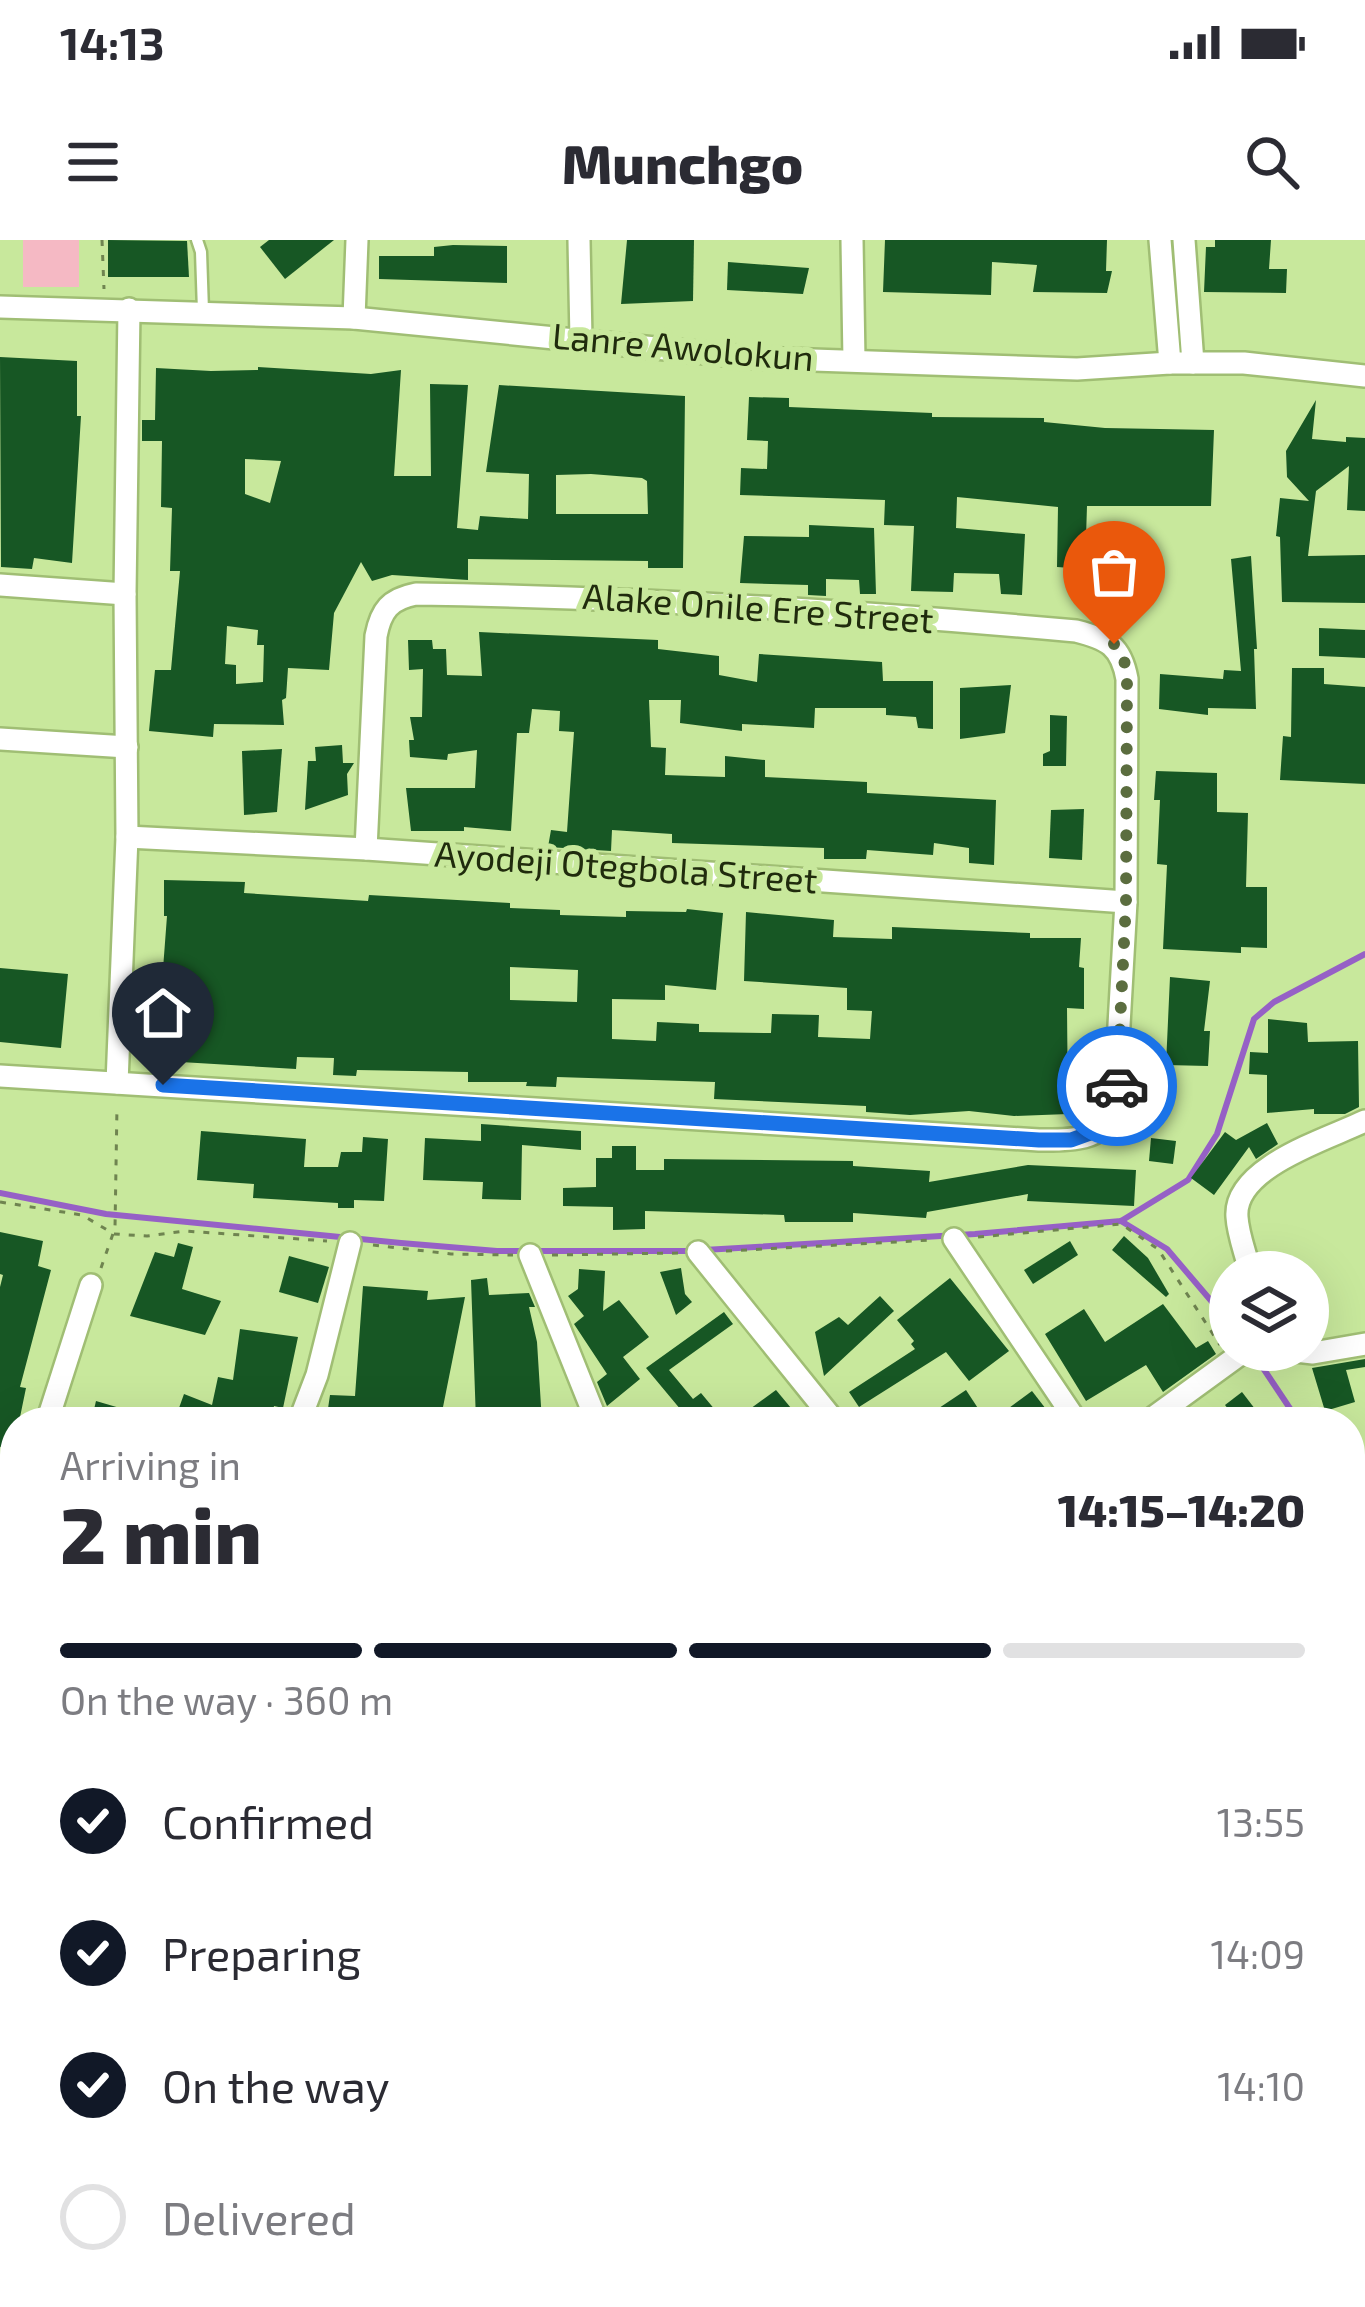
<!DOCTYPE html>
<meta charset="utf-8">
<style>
:root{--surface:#fff;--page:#f7f7f7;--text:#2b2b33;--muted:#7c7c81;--line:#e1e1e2;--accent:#111827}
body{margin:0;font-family:"Exo 2",sans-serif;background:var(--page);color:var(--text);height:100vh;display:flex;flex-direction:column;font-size:45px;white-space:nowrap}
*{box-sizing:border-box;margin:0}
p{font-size:39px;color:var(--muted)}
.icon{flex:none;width:66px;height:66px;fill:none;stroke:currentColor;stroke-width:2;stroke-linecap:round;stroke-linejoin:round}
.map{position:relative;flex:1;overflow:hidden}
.sheet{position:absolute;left:0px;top:1167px;width:1365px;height:900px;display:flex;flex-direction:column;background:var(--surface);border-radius:48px 48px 0 0;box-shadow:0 12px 48px #0002}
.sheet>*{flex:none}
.tools{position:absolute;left:1209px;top:1011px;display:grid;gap:24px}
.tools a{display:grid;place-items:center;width:120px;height:120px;border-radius:50%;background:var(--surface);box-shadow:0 12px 48px #0002;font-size:60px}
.pin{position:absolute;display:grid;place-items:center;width:102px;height:102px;color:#fff;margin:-123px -51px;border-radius:50% 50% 50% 0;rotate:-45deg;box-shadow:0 0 12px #0007}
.pin .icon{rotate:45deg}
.courier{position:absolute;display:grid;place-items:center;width:120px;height:120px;margin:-60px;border:9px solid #1a73e8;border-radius:50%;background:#fff;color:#222;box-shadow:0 3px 15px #0007}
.overview em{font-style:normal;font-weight:800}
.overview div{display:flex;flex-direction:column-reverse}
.overview{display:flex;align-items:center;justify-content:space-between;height:204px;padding:0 60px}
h1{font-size:78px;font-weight:800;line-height:90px}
.bar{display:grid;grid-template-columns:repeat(4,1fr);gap:18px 12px;align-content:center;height:144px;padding:0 60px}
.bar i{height:15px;border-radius:9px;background:var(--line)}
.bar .active{background:var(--accent)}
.bar p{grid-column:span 4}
ol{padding:0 60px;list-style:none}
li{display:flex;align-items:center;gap:36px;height:132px}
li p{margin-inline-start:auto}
li .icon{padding:12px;border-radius:50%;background:var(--accent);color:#fff;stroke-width:4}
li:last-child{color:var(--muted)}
li i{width:66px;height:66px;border:6px solid var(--line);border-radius:50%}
.status{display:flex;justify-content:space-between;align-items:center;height:84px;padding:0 60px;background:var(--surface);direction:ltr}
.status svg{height:33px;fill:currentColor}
header{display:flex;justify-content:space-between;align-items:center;height:156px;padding:0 60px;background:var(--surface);font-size:54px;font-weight:800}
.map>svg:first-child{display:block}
</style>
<div class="status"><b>14:13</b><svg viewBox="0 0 49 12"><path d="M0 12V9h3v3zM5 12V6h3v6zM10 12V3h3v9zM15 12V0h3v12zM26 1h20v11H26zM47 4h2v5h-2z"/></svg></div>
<header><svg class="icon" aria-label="menu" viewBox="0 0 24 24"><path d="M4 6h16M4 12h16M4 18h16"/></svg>Munchgo<svg class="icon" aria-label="search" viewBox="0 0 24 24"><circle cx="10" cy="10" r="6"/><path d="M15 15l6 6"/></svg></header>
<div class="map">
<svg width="1365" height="2067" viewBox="0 0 1365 2067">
<rect width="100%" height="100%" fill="#c8e89c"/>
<rect fill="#f5b9c4" x="23" y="0" width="56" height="47"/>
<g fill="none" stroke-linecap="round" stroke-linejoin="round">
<g stroke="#9660c6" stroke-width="6">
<path d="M0,953L106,974L401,1003L497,1011H691"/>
<path d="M1121,981L1167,1009L1230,1083"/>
<path d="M704,1010L975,994L1121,981L1188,940L1217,894L1254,779L1274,762L1365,714"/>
<path d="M1253,1113L1299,1182"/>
<path d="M1350,1360L1365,1437"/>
<path d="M1365,1549C1349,1572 1354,1593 1365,1617"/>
</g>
</g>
<g fill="#175724" fill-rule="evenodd">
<path d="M108,0L187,1L189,37H108Z"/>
<path d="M269,0H334L285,39L260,7Z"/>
<path d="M627,0H694L693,61L621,64Z"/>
<path d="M885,0H1107L1106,31H1112L1107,53L1033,52L1037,25L992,22L991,55L883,52Z"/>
<path d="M1215,0H1271L1269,29H1287L1286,53L1204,52L1206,7H1215Z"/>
<path d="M453,5L507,6V43L379,39V16H434V7Z"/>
<path d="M728,22L809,28L803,54L727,50Z"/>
<path d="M0,117L77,121V176H81L72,323L34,318L32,329L1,327Z"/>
<path d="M258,127L371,134L401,130L394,236H431L430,144L468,145L457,288L478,290L480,276L528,279L529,234L486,232L499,145L685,156L683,328H648V321L468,319V340L392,335L372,341L361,322L334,373L329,430L288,428L286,458L282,460L284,485L214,484L213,497L149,491L155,430H171L180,331H170L172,268L161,267L162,201H142V180H155L156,128L211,131L258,130ZM245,219L281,221L270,263L245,254ZM591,234L642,238L647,241L648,274H556V235ZM227,386L258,390L257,405H264L263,442L236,444V425L225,424Z"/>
<path d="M749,157L789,158V167L932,173V177L1044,178V182L1105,188L1214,190L1211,266H1087L1085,329L1057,327L1058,267L957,257L956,288L1025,294L1022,355L1001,354L999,334L954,333L953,352L911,351L914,286L884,285L885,260L740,255L741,228L767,229L768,201L747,200Z"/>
<path d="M1316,160L1312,199L1346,202V197L1365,198V271L1347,270L1349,226L1316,251L1308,316L1365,315V363L1282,362L1280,297L1276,296L1280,258L1309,261L1287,237L1286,211Z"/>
<path d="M809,285L874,288L876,354H860L859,340L826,339V356L808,355V345L740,343L744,296L809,297Z"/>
<path d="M1251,316L1257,409H1254L1256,469L1208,468V475L1159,469L1160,434L1223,439L1224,430L1241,431L1231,319Z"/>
<path d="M1319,388L1365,390V418L1319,416Z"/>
<path d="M479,392L658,400V409L719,416V435L757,442L759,414L882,422L883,441H933V489L918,488L916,477L886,475V468H815L814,488L742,484V491L680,483L681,460H649L651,507L666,508L665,535L725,537V516L765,520V537L867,542V553L996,560L994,625L969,623V608L934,603L933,615L867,610L866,619H824V608L672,603V594L612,590L611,611L548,607L551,590L567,592L574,492L559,491L560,471L532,469L529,493H517L511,591L464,587V591H411L406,548H475L477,510L448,514L447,520L410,517L409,500H414L410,477H422L423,429L409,430L408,400H432L433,409H446L447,435L482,436Z"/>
<path d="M1292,428H1324V444L1365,447V544L1280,540L1283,496L1291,497Z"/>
<path d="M1011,445L1005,493L960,499V448Z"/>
<path d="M1050,475L1067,476L1066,526H1043V514L1050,511Z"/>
<path d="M342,505L343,523H354L347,534L348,555L305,570L308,521H316L315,507Z"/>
<path d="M282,509L277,572L244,575L242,511Z"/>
<path d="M1156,531L1217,533V572L1248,573L1246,647H1267V708L1241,707V713L1163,709L1167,625L1157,624L1160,560H1154Z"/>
<path d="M1084,569L1082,620L1049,618L1051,570Z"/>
<path d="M164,640L245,642L244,653L368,661L369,655L510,663V668L560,670V675L626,677V671L686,672L687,669L723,673L716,750L665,745V760L612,759V799L656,801L657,782L699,784V792L771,793L772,774L819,775L818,797L870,799L872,771L847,770V748L744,741L746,672L834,680L833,697L892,699V687L1030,693V698H1081L1079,727L1084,728V769L1067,768L1068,874L1014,876L969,871L910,875L866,872V866L714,859L715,842L557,837L556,847L526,846L527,842H468V832L357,830L356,836L333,835L334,818L297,817L296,829L164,821L163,787L183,788L185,731L163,729L167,676H164ZM510,727L578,730L577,762L510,760Z"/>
<path d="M0,728L68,734L61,808L0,802Z"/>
<path d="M1170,737L1210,741L1204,791H1210L1208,826L1166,825Z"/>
<path d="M1268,779L1307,783L1308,802L1358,801L1359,867L1345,874H1314V869L1267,873V835L1249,834L1250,812L1268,813Z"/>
<path d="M1267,883L1278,904L1256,919L1249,907L1214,955L1191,938L1225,892L1236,900Z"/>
<path d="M481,884L581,891V910L522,905L521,960L482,959L483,942L423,940L425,898L481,901Z"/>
<path d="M201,891L306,899L304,927H338L341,912H362L363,897L388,899L384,961L354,960V968H338V963L253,958L254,944L197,940Z"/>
<path d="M1151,898L1176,901L1173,924L1149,921Z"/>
<path d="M612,906H636V930H664V919L853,921V926L930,931L929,942L1028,925L1136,930L1134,966L1027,961L1028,954L927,972L926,978L853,973V982H785L784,975L645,971V989L613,990V967L563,966V948L596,947V918H612Z"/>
<path d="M0,992L43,1001L38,1026L51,1030L20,1147L26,1148L19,1182H15V1210L0,1207V1047L3,1035L0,1034Z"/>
<path d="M1124,996L1148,1018L1169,1054L1166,1057L1112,1010Z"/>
<path d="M1070,1001L1078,1015L1033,1044L1024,1030Z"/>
<path d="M178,1003L193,1007L182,1049L221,1061L205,1095L130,1076L155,1012L174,1017Z"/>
<path d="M289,1016L329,1027L318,1063L279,1052Z"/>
<path d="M681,1028L685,1054L692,1062L676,1075L660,1032Z"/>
<path d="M579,1029L605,1031L603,1071L619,1060L649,1097L623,1117L640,1139L607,1166L597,1142L607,1134L574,1084L584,1076L568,1056L578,1049Z"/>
<path d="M487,1038L489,1055L529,1053L535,1067H529L537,1102L542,1182L476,1181L471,1040Z"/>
<path d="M950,1038L1009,1111L969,1141L946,1112L859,1167L849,1152L915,1109L911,1104L914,1101L897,1080Z"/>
<path d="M363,1046L428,1051L427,1060L465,1057L440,1182H326L330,1155L355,1156Z"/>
<path d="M880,1056L894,1071L824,1136L815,1092L839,1077L848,1085Z"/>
<path d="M1163,1064L1196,1108L1208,1101L1216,1114L1163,1152L1146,1125L1086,1161L1045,1094L1084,1069L1105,1102Z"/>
<path d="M724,1072L733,1084L669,1130L693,1159L701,1153L716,1171L704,1182H666L681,1170L646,1128Z"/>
<path d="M240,1089L298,1097L283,1168L274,1166L271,1182H174L184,1154L212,1165L218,1137L233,1140Z"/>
<path d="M1365,1119V1127L1346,1130L1355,1162L1325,1171L1312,1128Z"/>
<path d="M776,1150L791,1168L777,1182H732Z"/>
<path d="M966,1150L987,1182H922L939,1168Z"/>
<path d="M1032,1151L1056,1182H990Z"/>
<path d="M1242,1152L1265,1182H1238L1225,1165Z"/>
<path d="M96,1161L154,1178V1182H91Z"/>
<path d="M1365,1223V1258L1353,1262L1350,1228Z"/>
<path d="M15,1393V1506L0,1525V1417Z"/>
<path d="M0,1616L15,1628V1666L0,1654Z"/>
<path d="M1350,1633L1365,1649V1665L1350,1680Z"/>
<path d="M1350,1719L1365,1735V1801L1350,1817Z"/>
<path d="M15,1789V1838L13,1841L0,1838V1803Z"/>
<path d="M0,1883L15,1884V2047H0Z"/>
<path d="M1365,1961V2067H1347L1330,2052H1350V1977Z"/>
<path d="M139,2052H230V2067L139,2064Z"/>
<path d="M282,2052H391L431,2063L430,2067H318L281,2059Z"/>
<path d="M571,2052H675L670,2067H606Z"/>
<path d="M752,2052H789L784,2067H745Z"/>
<path d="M874,2052H986L977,2067H902Z"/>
<path d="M1024,2052H1083L1072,2067H1017Z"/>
<path d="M1148,2052H1202L1188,2067H1135Z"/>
</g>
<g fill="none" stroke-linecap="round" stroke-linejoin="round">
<g stroke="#a0be74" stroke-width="15">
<path id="service" d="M197,0L201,12L203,71"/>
</g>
<g stroke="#a0be74" stroke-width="26">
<g id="minor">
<path d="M579,0L581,99"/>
<path d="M852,0L854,120"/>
<path d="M1160,0L1170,123"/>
<path d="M1184,0L1193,123"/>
<path d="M0,67L354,78L756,118L1077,129L1170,123H1244L1365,136"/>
<path d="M354,78L357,0"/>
<path d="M0,345L125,354"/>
<path d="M0,499L127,507"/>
<path d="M127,597L366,609L1126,662"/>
<path d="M0,836L1039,900C1068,900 1100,902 1114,873L1126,662L1127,439C1121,406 1108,399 1076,391C856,371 636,357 416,354C390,359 381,370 376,396L366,609"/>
<path d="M117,843L127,597L125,354L129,69"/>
<path d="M954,999L1077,1182"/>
<path d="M698,1012L835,1182"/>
<path d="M530,1015L597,1182"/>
<path d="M1250,1032C1246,1014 1238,995 1237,977C1233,927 1328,899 1365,881"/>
<path d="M1287,1110L1313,1113L1365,1104"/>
<path d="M47,1182L91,1045"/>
<path d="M299,1182L317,1135L350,1003"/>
<path d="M1147,1182L1246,1110"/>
<path d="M0,1313L15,1276"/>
<path d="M0,1735L15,1710"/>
<path d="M1350,1844L1365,1862"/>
<path d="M0,1853L15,1857"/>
<path d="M1350,1908L1365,1886"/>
<path d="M76,2052L77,2067"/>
<path d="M440,2052L480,2067"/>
<path d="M1294,2052L1311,2067"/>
<path d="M265,2067L267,2052"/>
<path d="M799,2067L806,2052"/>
<path d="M1000,2067L1009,2052"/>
<path d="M1242,2067L1252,2052"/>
</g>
</g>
<g stroke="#6f8450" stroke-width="3" stroke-dasharray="6 9" stroke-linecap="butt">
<path d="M102,0L104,49"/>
<path d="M0,962L82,975L114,994L147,996L185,991L327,1001"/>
<path d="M978,997L1121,984L1158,1009L1220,1105"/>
<path d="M373,1005L451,1014L513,1015"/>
<path d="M726,1011L932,1000"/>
<path d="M552,1015L681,1013"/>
<path d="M101,1028L115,988L117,866"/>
</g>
<use href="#service" stroke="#fff" stroke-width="10"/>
<use href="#minor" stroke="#fff" stroke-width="21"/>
</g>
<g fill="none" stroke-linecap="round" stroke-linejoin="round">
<path stroke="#5b6d3f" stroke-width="12" stroke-dasharray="0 21.6" d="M1114,404L1124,419L1127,439L1126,662L1117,846"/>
<path stroke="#1a73e8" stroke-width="15" d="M163,845L1039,900H1071L1107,887L1114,873L1117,846"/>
</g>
<g text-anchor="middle" stroke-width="12" stroke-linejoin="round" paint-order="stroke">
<g font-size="36" fill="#202b0d" stroke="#c8e89c">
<text transform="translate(683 107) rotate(5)" y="13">Lanre Awolokun</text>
<text transform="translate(758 368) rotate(4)" y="13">Alake Onile Ere Street</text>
<text transform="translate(626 627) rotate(4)" y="13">Ayodeji Otegbola Street</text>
</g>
</g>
</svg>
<div class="tools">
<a><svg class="icon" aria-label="layers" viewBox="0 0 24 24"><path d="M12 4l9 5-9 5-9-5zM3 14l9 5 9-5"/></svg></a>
</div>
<div class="pin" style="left:1114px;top:404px;background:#ea580c"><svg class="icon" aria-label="bag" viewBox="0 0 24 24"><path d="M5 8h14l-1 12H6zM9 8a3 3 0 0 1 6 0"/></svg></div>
<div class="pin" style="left:163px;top:845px;background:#1f2937"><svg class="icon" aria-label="home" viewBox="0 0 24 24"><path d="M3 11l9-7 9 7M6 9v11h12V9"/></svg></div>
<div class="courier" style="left:1117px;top:846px"><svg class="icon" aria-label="car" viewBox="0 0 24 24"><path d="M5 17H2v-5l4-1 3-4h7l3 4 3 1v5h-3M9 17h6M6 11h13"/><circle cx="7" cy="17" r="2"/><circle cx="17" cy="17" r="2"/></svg></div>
<section class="sheet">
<div class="overview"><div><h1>2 min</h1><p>Arriving in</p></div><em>14:15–14:20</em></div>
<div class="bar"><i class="active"></i><i class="active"></i><i class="active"></i><i></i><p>On the way · 360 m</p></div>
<ol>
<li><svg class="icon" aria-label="check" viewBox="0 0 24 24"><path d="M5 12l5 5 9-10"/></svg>Confirmed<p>13:55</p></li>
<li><svg class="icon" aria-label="check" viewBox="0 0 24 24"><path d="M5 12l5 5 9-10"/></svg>Preparing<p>14:09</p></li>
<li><svg class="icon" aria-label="check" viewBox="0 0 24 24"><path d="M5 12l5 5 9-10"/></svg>On the way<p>14:10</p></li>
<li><i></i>Delivered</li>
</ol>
</section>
</div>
